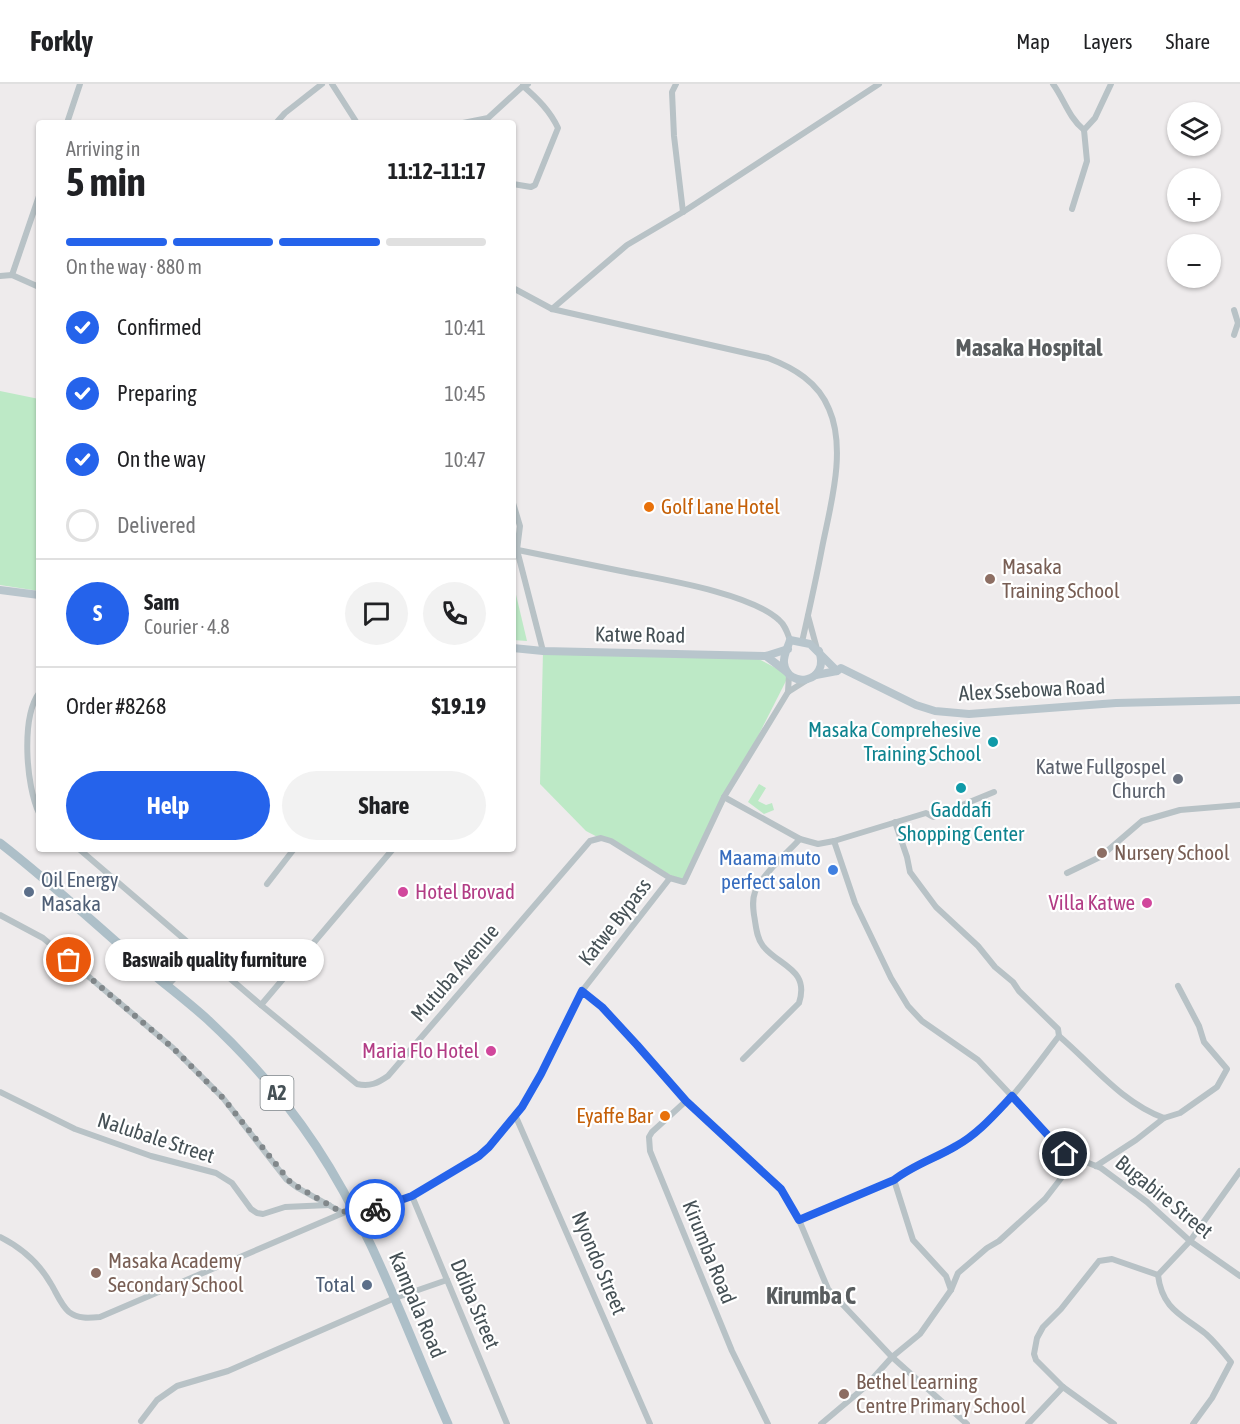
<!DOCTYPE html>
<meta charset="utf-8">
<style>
:root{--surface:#fff;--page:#f2f2f2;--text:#202124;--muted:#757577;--line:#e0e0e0;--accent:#2563eb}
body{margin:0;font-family:"Asap Condensed",sans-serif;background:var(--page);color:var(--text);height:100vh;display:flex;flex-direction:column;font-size:22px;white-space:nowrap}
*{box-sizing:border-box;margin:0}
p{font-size:20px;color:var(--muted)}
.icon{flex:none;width:33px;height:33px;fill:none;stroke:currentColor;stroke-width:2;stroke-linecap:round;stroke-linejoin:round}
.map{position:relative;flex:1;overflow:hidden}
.sheet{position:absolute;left:36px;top:36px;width:480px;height:732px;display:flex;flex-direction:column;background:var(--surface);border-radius:6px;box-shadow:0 2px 4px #0004}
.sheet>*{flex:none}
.fabs{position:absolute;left:1167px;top:18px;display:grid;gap:12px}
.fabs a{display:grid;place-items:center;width:54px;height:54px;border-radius:50%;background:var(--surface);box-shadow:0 2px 4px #0004;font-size:30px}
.pin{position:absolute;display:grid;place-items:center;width:51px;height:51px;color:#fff;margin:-26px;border:3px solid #fff;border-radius:50%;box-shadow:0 2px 6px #0007}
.courier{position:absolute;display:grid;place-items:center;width:60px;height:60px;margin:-30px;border:4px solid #2563eb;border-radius:50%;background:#fff;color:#222;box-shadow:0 2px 8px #0007}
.bubble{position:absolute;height:42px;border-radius:21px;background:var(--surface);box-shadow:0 2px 4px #0004;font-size:20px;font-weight:700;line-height:42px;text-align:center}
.summary em{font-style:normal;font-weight:700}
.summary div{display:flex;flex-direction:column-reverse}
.summary{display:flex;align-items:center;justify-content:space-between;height:102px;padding:0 30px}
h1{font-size:39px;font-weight:700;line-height:45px}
.bar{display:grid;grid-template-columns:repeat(4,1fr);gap:9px 6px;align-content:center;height:72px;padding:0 30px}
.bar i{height:8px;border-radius:4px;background:var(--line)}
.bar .on{background:var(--accent)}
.bar p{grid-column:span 4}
.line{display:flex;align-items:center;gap:15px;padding:0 30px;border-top:2px solid var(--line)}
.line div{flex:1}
.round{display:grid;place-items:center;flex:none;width:63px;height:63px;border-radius:32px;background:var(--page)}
ol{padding:0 30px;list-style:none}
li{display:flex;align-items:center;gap:18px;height:66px}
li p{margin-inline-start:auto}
li .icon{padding:6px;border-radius:50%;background:var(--accent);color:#fff;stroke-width:4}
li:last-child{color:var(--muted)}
li i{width:33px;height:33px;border:3px solid var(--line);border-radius:50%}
.primary-button{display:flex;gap:12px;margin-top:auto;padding:12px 30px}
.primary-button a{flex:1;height:69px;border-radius:36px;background:var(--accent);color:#fff;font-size:24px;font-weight:700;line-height:69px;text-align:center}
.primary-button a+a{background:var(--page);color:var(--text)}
header{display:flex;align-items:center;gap:36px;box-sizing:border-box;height:84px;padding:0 30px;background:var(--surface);border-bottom:2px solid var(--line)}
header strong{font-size:28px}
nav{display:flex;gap:33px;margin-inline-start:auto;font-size:21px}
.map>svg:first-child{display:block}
</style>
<header>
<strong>Forkly</strong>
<nav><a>Map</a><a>Layers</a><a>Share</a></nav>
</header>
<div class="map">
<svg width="1240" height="1340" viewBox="0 0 1240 1340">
<rect width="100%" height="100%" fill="#eeebec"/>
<g fill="#bde9c6">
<path d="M0,307L39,315V507L0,501Z"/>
<path d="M513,498L527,557L513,556Z"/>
<path d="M543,567L753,572L789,591L684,798L586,747L540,700Z"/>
<path d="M759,700L766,704L758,717L766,721L772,719L774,726L764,730L748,718Z"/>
</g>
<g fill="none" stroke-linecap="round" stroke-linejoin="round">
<g stroke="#b8c2c6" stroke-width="6">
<path d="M332,0L357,39"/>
<path d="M676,0L672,8L674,52L683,128"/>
<path d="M1053,0C1064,15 1069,34 1084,46"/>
<path d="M67,39L80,0"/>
<path d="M276,39L285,29L322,0"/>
<path d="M463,39L488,34L523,2V1"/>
<path d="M513,100L531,103L535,101L558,44C550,27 538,15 523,2L528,0"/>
<path d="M1072,125L1087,77L1084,46L1095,34L1111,0"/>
<path d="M12,191L39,112"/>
<path d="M0,192L12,191L39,203"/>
<path d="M513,204L552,225L768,274C794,284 818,298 829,325C847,366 830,423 822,464C816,496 809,527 802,558"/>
<path d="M552,225L627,161L683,128L879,0"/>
<path d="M1234,226L1238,239L1234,251"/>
<path d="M513,419L520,442L517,466L543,567"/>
<path d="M513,465C549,472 585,480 621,487C661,495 750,509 779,536C785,541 787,548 790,556"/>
<path d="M808,532L817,565"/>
<path d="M788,608L789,591"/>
<path d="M39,609C21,634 26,702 39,729"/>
<path d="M724,713L800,755L818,760L834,757L926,729L933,733L994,708"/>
<path d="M895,738L907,773L910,788L936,823L978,862L995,883L1013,898L1019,907L1058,945L1059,952C1029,991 1001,1033 959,1061C938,1074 914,1081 894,1096L913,1156L946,1192L951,1206"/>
<path d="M834,757L855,819L891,894L908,922L922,937L978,976L1066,1070L1101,1084L1147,1118L1190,1157L1240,1192"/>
<path d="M79,765L261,921L393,765"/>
<path d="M1067,789L1100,773L1142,737L1180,726L1240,721"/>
<path d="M267,800L294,765"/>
<path d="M0,831L43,854L173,964L223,1014L286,1095L298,1104L343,1129"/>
<path d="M167,902L199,869"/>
<path d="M582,907L602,923L629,952L686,1017L781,1105L799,1136L828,1205L892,1273L967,1340"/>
<path d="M261,921L357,1000C370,1003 378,999 388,992L590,757L601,754L611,757L670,794"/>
<path d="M1059,952C1092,980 1122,1019 1164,1034L1180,1029L1217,1003L1227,985L1204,958L1199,942L1178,902"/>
<path d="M743,975L799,919C810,885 779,882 763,862C756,853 756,841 754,831C753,823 752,816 755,808C760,793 788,768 800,755"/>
<path d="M0,1008L75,1045L151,1072L216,1089L232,1099L251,1125L257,1129L263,1130L285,1123L329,1121"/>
<path d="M686,1017L652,1048L649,1053L650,1067L732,1267L768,1340"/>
<path d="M516,1033L650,1340"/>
<path d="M1096,1082L1136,1056L1164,1034"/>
<path d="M412,1112L507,1340"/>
<path d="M357,1131L412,1112L479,1072L489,1063L522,1023L541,990L582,907L670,794L684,798L724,713L788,608L807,596"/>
<path d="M799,1136L894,1096"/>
<path d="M0,1153C22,1164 39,1179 51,1200C56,1208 61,1221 69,1228C78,1235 89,1234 100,1233L343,1129"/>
<path d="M141,1337L157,1316L177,1302L228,1287L395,1214L447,1196"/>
<path d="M821,1340L865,1303L892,1273L920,1250L951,1206L958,1189L987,1164L999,1157L1045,1115L1076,1075"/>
<path d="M1028,1340L1063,1303"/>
<path d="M1114,1340L1063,1303L1036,1276L1034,1270L1037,1254L1043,1243L1061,1225L1099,1177L1112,1175L1158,1191"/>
<path d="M1193,1340L1212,1314L1231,1278C1223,1268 1215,1258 1206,1250C1182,1231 1162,1225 1158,1191L1190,1157L1240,1087"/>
</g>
<g stroke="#b8c5cc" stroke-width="8">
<path d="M0,506L39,511"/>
<path d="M513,564L543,567L766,572L788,565"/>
<path d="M819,567C831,599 787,606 784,579C783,572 788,563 790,556L810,560L837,587"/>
<path d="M766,572L787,588"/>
<path d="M816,591L837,587L841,584L916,621L935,627L969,630L1116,619L1240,616"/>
</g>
<path stroke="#adbfc8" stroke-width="9" d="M0,759C48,796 92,837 138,877C160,897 185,915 207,935C248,973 285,1015 316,1062C373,1148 406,1246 448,1340"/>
</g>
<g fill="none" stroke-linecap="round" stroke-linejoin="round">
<path stroke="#81878a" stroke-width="6" stroke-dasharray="0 10.8" d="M69,876L173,964L223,1014L291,1099L343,1129L351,1121L357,1131L375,1125"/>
<path stroke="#2563eb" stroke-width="8" d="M375,1125L412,1112L479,1072L489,1063L522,1023L541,990L582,907L602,923L637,961L686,1017L781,1105L799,1136L894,1096C913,1081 936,1074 956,1062C978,1050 995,1030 1012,1012L1065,1070"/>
</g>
<g fill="#e8710a" stroke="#fff" stroke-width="2">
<circle cx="649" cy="423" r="6"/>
<circle cx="665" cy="1032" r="6"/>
</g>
<g fill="#8d6e63" stroke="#fff" stroke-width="2">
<circle cx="990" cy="495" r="6"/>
<circle cx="1102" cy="769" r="6"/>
<circle cx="96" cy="1189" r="6"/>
<circle cx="844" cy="1310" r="6"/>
</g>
<g fill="#0f9aa8" stroke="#fff" stroke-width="2">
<circle cx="993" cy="658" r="6"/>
<circle cx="961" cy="704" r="6"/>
</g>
<circle fill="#6b7280" stroke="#fff" stroke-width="2" cx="1178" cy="695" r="6"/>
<circle fill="#3f7fe0" stroke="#fff" stroke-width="2" cx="833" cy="786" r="6"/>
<g fill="#5c6f8a" stroke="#fff" stroke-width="2">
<circle cx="29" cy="808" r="6"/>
<circle cx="367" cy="1201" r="6"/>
</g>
<g fill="#d1479c" stroke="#fff" stroke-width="2">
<circle cx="403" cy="808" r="6"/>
<circle cx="1147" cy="819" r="6"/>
<circle cx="491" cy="967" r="6"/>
</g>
<g text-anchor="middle" stroke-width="4.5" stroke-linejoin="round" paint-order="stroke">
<rect fill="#fff" stroke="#7e8589" stroke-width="1.5" x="260.5" y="992" width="33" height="34" rx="4.5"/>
<g font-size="20" font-weight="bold" fill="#465156">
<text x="277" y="1016">A2</text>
</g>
<g font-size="21" fill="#c56008" stroke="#fff" text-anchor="start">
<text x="661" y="430">Golf Lane Hotel</text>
<text x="653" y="1039" text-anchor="end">Eyaffe Bar</text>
</g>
<g font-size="21" fill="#785e54" stroke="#fff" text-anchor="start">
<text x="1002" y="490">Masaka<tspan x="1002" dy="24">Training School</tspan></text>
<text x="1114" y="776">Nursery School</text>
<text x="108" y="1184">Masaka Academy<tspan x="108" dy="24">Secondary School</tspan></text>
<text x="856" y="1305">Bethel Learning<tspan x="856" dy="24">Centre Primary School</tspan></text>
</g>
<g font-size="21" fill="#465156" stroke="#fff">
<text transform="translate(640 551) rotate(1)" y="7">Katwe Road</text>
<text transform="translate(1032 606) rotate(-3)" y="7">Alex Ssebowa Road</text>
<text transform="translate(615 838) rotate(-52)" y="7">Katwe Bypass</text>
<text transform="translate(455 889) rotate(-49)" y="7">Mutuba Avenue</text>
<text transform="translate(156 1054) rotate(18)" y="7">Nalubale Street</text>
<text transform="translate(1164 1113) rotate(39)" y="7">Bugabire Street</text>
<text transform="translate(709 1168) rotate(68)" y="7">Kirumba Road</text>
<text transform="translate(599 1179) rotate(67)" y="7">Nyondo Street</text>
<text transform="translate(475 1220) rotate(67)" y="7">Ddiba Street</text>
<text transform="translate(417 1221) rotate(67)" y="7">Kampala Road</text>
</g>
<g font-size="21" fill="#0d838f" stroke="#fff" text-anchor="end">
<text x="981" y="653">Masaka Comprehesive<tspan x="981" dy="24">Training School</tspan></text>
<text x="961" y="733" text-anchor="middle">Gaddafi<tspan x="961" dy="24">Shopping Center</tspan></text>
</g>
<g font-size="21" fill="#5b616d" stroke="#fff" text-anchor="end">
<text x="1166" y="690">Katwe Fullgospel<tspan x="1166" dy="24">Church</tspan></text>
</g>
<g font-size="21" fill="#366cbe" stroke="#fff" text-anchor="end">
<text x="821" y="781">Maama muto<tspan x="821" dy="24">perfect salon</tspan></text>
</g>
<g font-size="21" fill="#4e5e75" stroke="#fff" text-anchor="start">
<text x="41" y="803">Oil Energy<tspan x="41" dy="24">Masaka</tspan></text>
<text x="355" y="1208" text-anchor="end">Total</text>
</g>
<g font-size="21" fill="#b23c85" stroke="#fff" text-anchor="end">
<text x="415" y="815" text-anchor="start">Hotel Brovad</text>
<text x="1135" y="826">Villa Katwe</text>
<text x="479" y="974">Maria Flo Hotel</text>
</g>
<g font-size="24" font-weight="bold" fill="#595d5f" stroke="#fff">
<text x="1029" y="272">Masaka Hospital</text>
<text x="811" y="1220">Kirumba C</text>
</g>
</g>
</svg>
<div class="fabs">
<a><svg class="icon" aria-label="layers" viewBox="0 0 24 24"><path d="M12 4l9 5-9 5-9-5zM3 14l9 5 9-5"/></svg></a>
<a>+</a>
<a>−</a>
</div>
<div class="pin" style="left:69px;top:876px;background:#ea580c"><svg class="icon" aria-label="bag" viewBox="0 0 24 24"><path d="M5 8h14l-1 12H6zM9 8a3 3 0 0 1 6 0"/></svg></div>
<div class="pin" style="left:1065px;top:1070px;background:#1f2937"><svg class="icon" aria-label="home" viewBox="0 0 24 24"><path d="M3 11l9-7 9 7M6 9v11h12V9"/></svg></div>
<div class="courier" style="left:375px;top:1125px"><svg class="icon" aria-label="bike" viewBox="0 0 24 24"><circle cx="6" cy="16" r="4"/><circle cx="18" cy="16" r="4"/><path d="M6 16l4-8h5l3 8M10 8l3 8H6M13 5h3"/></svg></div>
<div class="bubble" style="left:105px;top:855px;width:219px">Baswaib quality furniture</div>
<section class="sheet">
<div class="summary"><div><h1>5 min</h1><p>Arriving in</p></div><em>11:12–11:17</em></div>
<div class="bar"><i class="on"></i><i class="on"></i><i class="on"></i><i></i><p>On the way · 880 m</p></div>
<ol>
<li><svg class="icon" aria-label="check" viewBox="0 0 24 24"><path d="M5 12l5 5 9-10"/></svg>Confirmed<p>10:41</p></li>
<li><svg class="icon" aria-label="check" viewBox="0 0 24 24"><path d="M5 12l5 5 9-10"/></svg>Preparing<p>10:45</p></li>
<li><svg class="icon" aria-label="check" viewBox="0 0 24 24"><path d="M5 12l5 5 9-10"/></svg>On the way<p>10:47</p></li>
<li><i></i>Delivered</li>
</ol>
<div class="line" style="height:108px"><b class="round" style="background:var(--accent);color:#fff">S</b><div><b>Sam</b><p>Courier · 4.8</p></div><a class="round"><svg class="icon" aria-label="chat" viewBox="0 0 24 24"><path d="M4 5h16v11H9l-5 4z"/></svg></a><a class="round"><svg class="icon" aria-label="phone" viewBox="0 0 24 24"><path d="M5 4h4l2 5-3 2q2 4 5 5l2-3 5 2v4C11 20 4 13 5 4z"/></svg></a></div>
<div class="line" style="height:78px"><div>Order #8268</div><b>$19.19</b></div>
<div class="primary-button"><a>Help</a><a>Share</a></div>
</section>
</div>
